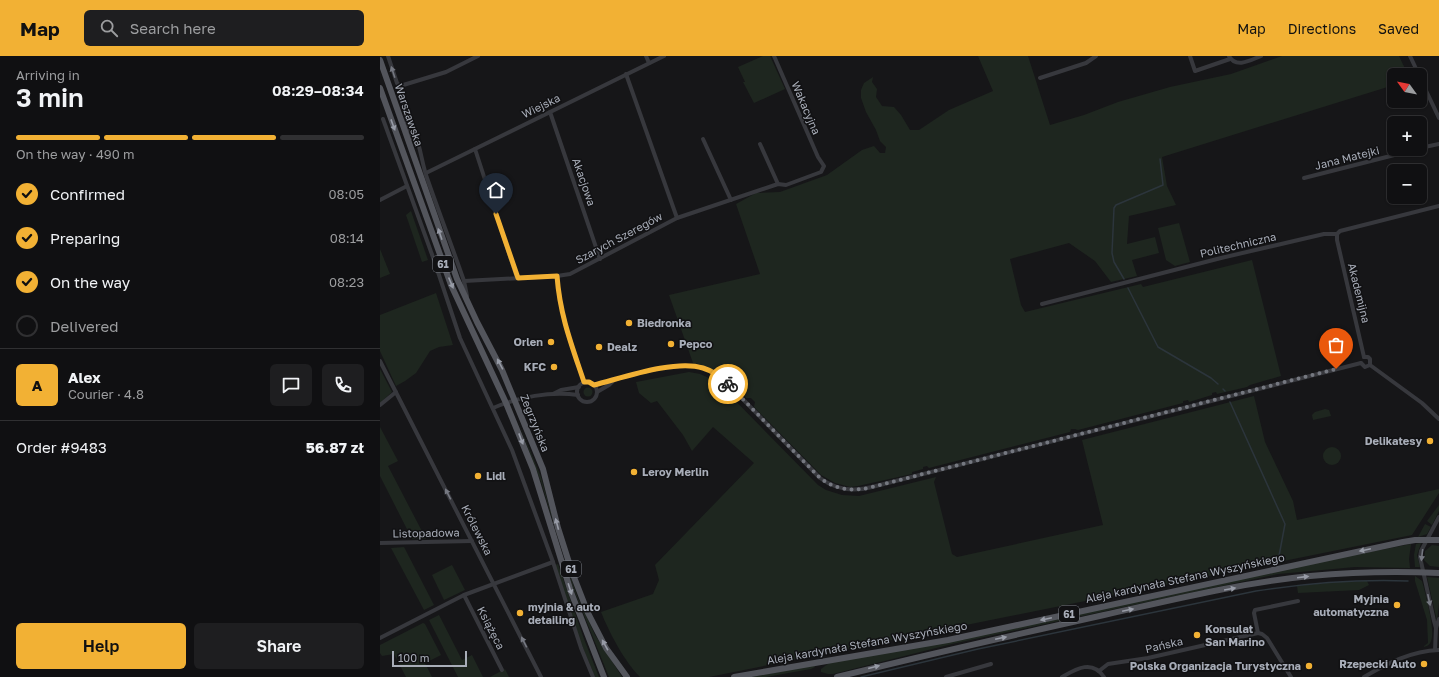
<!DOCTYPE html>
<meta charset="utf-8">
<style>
:root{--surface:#101012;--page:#1e1e20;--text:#f1f3f6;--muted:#9c9d9f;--line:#303032;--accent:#f2b134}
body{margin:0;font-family:"Golos Text",sans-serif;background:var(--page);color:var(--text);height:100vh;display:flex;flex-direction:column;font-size:15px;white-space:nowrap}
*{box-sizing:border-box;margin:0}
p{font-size:13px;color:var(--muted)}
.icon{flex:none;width:22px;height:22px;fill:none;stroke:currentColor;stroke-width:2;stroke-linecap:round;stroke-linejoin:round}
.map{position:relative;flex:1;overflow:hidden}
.details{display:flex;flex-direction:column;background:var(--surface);width:380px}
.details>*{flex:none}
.needle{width:26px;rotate:303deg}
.fabs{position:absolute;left:1007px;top:12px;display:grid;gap:8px}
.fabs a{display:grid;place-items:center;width:40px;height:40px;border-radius:6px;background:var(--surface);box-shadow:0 1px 3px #0004,0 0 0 1px var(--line);font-size:20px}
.scale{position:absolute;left:12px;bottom:10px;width:75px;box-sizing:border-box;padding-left:4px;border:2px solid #a8adb8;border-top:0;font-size:11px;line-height:14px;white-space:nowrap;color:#a8adb8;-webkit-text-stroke:3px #111113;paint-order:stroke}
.pin{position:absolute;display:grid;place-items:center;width:34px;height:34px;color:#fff;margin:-41px -17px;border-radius:50% 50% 50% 0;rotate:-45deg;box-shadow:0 0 4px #0007}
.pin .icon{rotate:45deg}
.courier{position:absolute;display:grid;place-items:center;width:40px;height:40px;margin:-20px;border:3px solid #f2b134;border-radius:50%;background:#fff;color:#222;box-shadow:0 1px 5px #0007}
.overview em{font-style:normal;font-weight:600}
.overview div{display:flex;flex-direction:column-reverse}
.overview{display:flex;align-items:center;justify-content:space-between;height:68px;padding:0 16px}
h1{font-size:26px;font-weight:600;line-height:30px}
.bar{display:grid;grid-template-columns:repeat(4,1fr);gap:6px 4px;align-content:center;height:48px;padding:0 16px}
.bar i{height:5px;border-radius:3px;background:var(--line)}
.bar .current{background:var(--accent)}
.bar p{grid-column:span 4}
.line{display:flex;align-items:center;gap:10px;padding:0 16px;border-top:1px solid var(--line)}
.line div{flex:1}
.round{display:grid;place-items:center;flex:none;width:42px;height:42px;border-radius:6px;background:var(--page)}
ol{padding:0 16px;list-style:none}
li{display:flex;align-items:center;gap:12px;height:44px}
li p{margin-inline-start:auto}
li .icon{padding:4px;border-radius:50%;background:var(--accent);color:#111;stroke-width:4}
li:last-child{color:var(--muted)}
li i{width:22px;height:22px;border:2px solid var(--line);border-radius:50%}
.primary-button{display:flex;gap:8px;margin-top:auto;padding:8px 16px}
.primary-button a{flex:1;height:46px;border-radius:6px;background:var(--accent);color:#111;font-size:16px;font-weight:600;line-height:46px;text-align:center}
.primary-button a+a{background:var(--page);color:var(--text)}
header{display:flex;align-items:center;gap:24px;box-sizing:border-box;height:56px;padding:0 20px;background:var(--accent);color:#111}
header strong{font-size:19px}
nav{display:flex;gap:22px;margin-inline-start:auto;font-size:14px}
.search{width:280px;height:36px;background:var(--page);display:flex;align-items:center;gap:10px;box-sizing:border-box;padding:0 14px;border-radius:6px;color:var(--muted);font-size:15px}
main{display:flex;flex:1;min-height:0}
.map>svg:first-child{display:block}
</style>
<header>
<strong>Map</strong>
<div class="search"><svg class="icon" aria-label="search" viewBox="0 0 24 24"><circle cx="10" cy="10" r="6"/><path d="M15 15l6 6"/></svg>Search here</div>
<nav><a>Map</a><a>Directions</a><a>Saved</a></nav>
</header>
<main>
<section class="details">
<div class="overview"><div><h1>3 min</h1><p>Arriving in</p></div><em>08:29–08:34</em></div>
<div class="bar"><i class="current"></i><i class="current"></i><i class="current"></i><i></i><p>On the way · 490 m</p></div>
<ol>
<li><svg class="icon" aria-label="check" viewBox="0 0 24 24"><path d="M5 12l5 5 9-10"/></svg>Confirmed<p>08:05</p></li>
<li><svg class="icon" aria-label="check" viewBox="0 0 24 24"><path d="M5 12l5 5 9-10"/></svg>Preparing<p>08:14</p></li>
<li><svg class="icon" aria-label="check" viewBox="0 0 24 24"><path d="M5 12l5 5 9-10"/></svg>On the way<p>08:23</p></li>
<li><i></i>Delivered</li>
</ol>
<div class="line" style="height:72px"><b class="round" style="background:var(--accent);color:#111">A</b><div><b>Alex</b><p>Courier · 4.8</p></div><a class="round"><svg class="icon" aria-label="chat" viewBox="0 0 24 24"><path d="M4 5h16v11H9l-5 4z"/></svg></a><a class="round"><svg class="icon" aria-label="phone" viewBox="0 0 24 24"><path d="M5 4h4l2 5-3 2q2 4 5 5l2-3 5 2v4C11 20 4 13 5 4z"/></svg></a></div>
<div class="line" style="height:52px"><div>Order #9483</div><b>56.87 zł</b></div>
<div class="primary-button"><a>Help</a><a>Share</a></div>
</section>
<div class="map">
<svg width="1059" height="621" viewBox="0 0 1059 621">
<rect width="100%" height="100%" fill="#161618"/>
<g fill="#1e261f">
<path d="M383,0H390L405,33L374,47L363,26H365L358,11Z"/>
<path d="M598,0H648L670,69L704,59L738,46L790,31L851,18L902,0H1019L1028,19H1014V29L782,101L787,130L796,149L749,160L747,188L775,181L779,197L752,204L757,220L731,226L715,205L689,187L630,203L641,249L645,256L761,228L763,231L872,204L901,320L870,329L867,331L837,338L836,336L832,337V339L809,346L808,344L803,345V347L698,374L695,373H691L690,376L549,412L547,410L543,411V413L532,416V418L478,430L470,431L455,427L441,419L374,351L375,346L371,342H366C349,325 338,311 313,307L289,239L380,218L356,148L376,137L400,136L447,119L482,94L494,90L500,97H505L506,91L500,85L496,74L486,56L481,42V34L484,27L493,21L492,26L497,33L496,41L502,50L514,51L521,59L530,74H539L569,54L613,35Z"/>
<path d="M31,155L48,204L42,206L26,159Z"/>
<path d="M799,167L810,206L795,210L786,204L778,172Z"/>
<path d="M0,193L10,218L0,222Z"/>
<path d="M56,237L73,289L59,291L50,295L36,317L25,325L16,330L0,295V259Z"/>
<path d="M0,313L12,336L0,347Z"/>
<path d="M309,316L320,318L336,325L438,429L446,434L462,439L479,440L556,421L554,426L572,498L577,501L723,469L702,384L874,340L885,386L913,445L917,464L1059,433V437L1032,479L329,621H260C244,605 229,576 221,556L273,538L279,524L275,509L374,407L333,371L312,395L303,379L277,345L271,347L259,337L256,326Z"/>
<circle cx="208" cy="336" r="4.5"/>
<path d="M945,353L949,354L951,360L933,364L932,359L935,356Z"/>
<path d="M137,363L161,421L183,499L198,542L215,579L242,621H229L193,532L161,426Z"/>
<path d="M0,371L18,405L8,410L46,483H32L0,420Z"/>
<circle cx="952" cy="400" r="9"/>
<path d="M1059,449V455L1052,469L1047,465Z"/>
<path d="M1045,468L1051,471L1047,478L1038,481Z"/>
<path d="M1041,487L1037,499L1040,511H1035L1034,499L1036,488Z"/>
<path d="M1031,488L1029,503L1030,512L975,511L898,518L572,588L453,618H448L441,616V613L449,607L923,509Z"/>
<path d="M1052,489L1059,490V511L1050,510L1044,504L1045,495Z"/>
<path d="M24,491L54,549L44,554L11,492Z"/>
<path d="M178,508L204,583L219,621H215L198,580L175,509Z"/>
<path d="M72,509L85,534L64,544L52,519Z"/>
<path d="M1035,520L1042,525C1045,536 1056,576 1051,585C1050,589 1047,590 1044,591V590L1048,587L1047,564L1035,525Z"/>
<path d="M1047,521L1059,522V547L1057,565Z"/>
<path d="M987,525L989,529L979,534L918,537L917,530L956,526Z"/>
<path d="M59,559L82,604L92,599L103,621H78L49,564Z"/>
<path d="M43,567L45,568L61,599L45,607L52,621H26L14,598L2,600L0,597V589Z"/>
<path d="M434,609L435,611L431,613L386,621H371Z"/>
<path d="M125,613L129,621H110Z"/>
</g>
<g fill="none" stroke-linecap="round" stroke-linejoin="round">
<g stroke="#2c353c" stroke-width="1.5">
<path d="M744,223L734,206L732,197L734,152L736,149L783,129L780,103"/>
<path d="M748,232L778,291L831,322L838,328"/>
<path d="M843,333L845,335"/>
<path d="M850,346L905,468L899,500"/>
<path d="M481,621L598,593L876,535C928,527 975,523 1028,525"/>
</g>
<g stroke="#37383d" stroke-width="4">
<path d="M8,0L17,27L20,30L19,34L23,45L30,83"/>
<path d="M266,0L269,7"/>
<path d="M810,0L815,15L850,3"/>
<path d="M849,0C856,13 871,4 881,0"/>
<path d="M1030,0L1039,19"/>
<path d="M246,18L297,162"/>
<path d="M660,22L706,7L716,0"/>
<path d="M1040,22L1059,62"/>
<path d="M20,30L66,16L98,0"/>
<path d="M170,56L220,203"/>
<path d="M26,61C39,78 40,99 46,119C58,154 72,190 84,225L87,240"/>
<path d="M3,63L54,204L80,282L132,394L173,506L201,592L213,621"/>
<path d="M323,83L351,144"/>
<path d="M380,88L398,128"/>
<path d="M1040,92L1059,88"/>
<path d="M95,93L137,222"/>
<path d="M46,117L284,0"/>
<path d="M924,122L1038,93"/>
<path d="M0,144L27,130"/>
<path d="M957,178V184L984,301"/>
<path d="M177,220C180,260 192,290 204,326"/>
<path d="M84,225L177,220L190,218L297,162L398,128L406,129L441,116L444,110L438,101L394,0"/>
<path d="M662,248L841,202L944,178H957L960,175L1059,150"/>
<path d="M984,301H988L990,303V309"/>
<path d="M0,305L161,621"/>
<path d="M981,307L985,311L990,309"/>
<path d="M990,309L1042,347L1059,363"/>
<circle cx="207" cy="336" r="10"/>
<path d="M214,329C244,322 290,305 320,311C329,313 337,318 344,324L440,422C456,434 473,436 492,431L981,307"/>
<path d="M217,336L229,329L233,325"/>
<path d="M173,338L181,334L199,331"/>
<path d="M0,349L16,336"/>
<path d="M113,352C139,341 170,335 198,339"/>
<path d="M0,487L92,485"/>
<path d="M84,539L122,614"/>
<path d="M1056,572L1054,565L1040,501L1041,495L1059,461"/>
<path d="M878,577L874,557L875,554L918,545"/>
<path d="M0,582L84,539L173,506"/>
<path d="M1055,594L1056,572L1059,563"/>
<path d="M719,615L728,608L768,602L878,577L882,578L887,582L911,621"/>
<path d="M566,621L611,608"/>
<path d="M682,621C696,613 712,603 724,621"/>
<path d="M984,621C1008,607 1031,595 1059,594"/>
</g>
<g stroke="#53555c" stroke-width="6">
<path d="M0,4L77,223L97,266L122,314L163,413L178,472L192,516L208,557L226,592L247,621"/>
<path d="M0,32L71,229L126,347L153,413L191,536L224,621"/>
<path d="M354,621L568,584L1023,486L1035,484H1059"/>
<path d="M457,621C545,599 634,579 724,559C792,544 860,527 930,520C973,516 1016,515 1059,517"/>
</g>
</g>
<defs><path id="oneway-solid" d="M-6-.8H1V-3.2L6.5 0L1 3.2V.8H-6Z"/></defs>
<g fill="#757881">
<use href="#oneway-solid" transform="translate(13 16) rotate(-108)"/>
<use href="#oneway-solid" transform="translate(68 438) rotate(-117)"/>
<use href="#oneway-solid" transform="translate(1042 499) rotate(97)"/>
<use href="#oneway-solid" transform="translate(1049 544) rotate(78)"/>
<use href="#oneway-solid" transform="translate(144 586) rotate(-117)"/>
</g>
<g fill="#979ba6">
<use href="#oneway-solid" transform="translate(13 69) rotate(70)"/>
<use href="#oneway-solid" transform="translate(60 178) rotate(-109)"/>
<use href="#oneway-solid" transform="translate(71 227) rotate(67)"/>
<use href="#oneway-solid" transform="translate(120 308) rotate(-118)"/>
<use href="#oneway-solid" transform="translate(141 383) rotate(69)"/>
<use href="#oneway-solid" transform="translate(177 468) rotate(-105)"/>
<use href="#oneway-solid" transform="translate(985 494) rotate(168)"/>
<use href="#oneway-solid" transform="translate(923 521) rotate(-7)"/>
<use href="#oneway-solid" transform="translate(190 533) rotate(72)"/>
<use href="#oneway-solid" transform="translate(850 533) rotate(-10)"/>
<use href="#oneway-solid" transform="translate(748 554) rotate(-12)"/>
<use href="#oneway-solid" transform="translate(666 563) rotate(168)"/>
<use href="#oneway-solid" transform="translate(621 582) rotate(-12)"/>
<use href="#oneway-solid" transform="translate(225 589) rotate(-119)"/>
<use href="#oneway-solid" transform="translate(494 611) rotate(-14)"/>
</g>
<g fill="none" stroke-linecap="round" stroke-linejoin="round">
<path stroke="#757880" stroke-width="4" stroke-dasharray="0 7.2" d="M348,328L440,422C456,434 473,436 492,431L956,313"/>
<path stroke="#f2b134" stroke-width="5" d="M116,158L138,222L177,220C180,260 192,290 204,326H209L214,329C242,322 295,303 323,312C333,315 341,321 348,328"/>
</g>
<g fill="#f2b134" stroke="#111113" stroke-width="1.5">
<circle cx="249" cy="267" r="4"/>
<circle cx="171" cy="286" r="4"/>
<circle cx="291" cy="288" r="4"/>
<circle cx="219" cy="291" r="4"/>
<circle cx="174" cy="311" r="4"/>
<circle cx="1050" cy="385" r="4"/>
<circle cx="254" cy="416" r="4"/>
<circle cx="98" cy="420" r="4"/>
<circle cx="1017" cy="549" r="4"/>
<circle cx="140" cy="557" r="4"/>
<circle cx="817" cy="579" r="4"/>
<circle cx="1044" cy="608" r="4"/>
<circle cx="929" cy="610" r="4"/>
</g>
<g text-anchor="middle" stroke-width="3" stroke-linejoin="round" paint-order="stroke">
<g fill="#111113" stroke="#7b7e86" stroke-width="1">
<rect x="53" y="200" width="20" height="16" rx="3"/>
<rect x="181" y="505" width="20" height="16" rx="3"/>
<rect x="679" y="550" width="20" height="16" rx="3"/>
</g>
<g font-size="10" font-weight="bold" fill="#a8adb8">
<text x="63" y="212">61</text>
<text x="191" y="517">61</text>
<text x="689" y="562">61</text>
</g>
<g font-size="11" fill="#a8adb8" stroke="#111113">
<text transform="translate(161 50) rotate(-26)" y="4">Wiejska</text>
<text transform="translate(426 52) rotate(67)" y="4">Wakacyjna</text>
<text transform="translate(29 59) rotate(71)" y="4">Warszawska</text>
<text transform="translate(967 102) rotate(-14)" y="4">Jana Matejki</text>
<text transform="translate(204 126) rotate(71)" y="4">Akacjowa</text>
<text transform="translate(239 182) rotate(-28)" y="4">Szarych Szeregów</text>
<text transform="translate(858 189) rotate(-13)" y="4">Politechniczna</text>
<text transform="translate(979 237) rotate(76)" y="4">Akademijna</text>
<text transform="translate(155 367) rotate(68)" y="4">Zegrzyńska</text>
<text transform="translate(97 474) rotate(63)" y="4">Królewska</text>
<text transform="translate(46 477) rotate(-1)" y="4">Listopadowa</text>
<text transform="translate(805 522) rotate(-12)" y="4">Aleja kardynała Stefana Wyszyńskiego</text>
<text transform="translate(111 572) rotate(63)" y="4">Książęca</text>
<text transform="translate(487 587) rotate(-10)" y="4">Aleja kardynała Stefana Wyszyńskiego</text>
<text transform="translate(784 589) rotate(-13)" y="4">Pańska</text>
</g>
<g font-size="11" font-weight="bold" fill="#a8adb8" stroke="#111113" text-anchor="start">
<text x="257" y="271">Biedronka</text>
<text x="163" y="290" text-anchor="end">Orlen</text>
<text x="299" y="292">Pepco</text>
<text x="227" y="295">Dealz</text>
<text x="166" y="315" text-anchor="end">KFC</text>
<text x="1042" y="389" text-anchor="end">Delikatesy</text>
<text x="262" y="420">Leroy Merlin</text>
<text x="106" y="424">Lidl</text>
<text x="1009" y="547" text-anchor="end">Myjnia<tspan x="1009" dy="13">automatyczna</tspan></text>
<text x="148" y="555">myjnia &amp; auto<tspan x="148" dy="13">detailing</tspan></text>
<text x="825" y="577">Konsulat<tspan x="825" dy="13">San Marino</tspan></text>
<text x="1036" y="612" text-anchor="end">Rzepecki Auto</text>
<text x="921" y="614" text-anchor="end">Polska Organizacja Turystyczna</text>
</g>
</g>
</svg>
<div class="fabs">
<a><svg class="needle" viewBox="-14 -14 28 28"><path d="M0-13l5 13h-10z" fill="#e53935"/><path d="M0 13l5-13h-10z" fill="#9c9d9f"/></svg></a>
<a>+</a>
<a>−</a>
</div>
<div class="scale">100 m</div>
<div class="pin" style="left:956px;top:313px;background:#ea580c"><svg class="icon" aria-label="bag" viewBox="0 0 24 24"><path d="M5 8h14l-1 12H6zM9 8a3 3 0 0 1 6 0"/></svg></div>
<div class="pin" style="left:116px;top:158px;background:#1f2937"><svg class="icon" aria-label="home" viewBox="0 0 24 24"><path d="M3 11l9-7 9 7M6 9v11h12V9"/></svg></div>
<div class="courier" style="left:348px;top:328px"><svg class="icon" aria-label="bike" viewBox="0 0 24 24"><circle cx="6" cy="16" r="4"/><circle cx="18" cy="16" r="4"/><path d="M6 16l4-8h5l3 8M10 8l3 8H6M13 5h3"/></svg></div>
</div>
</main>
